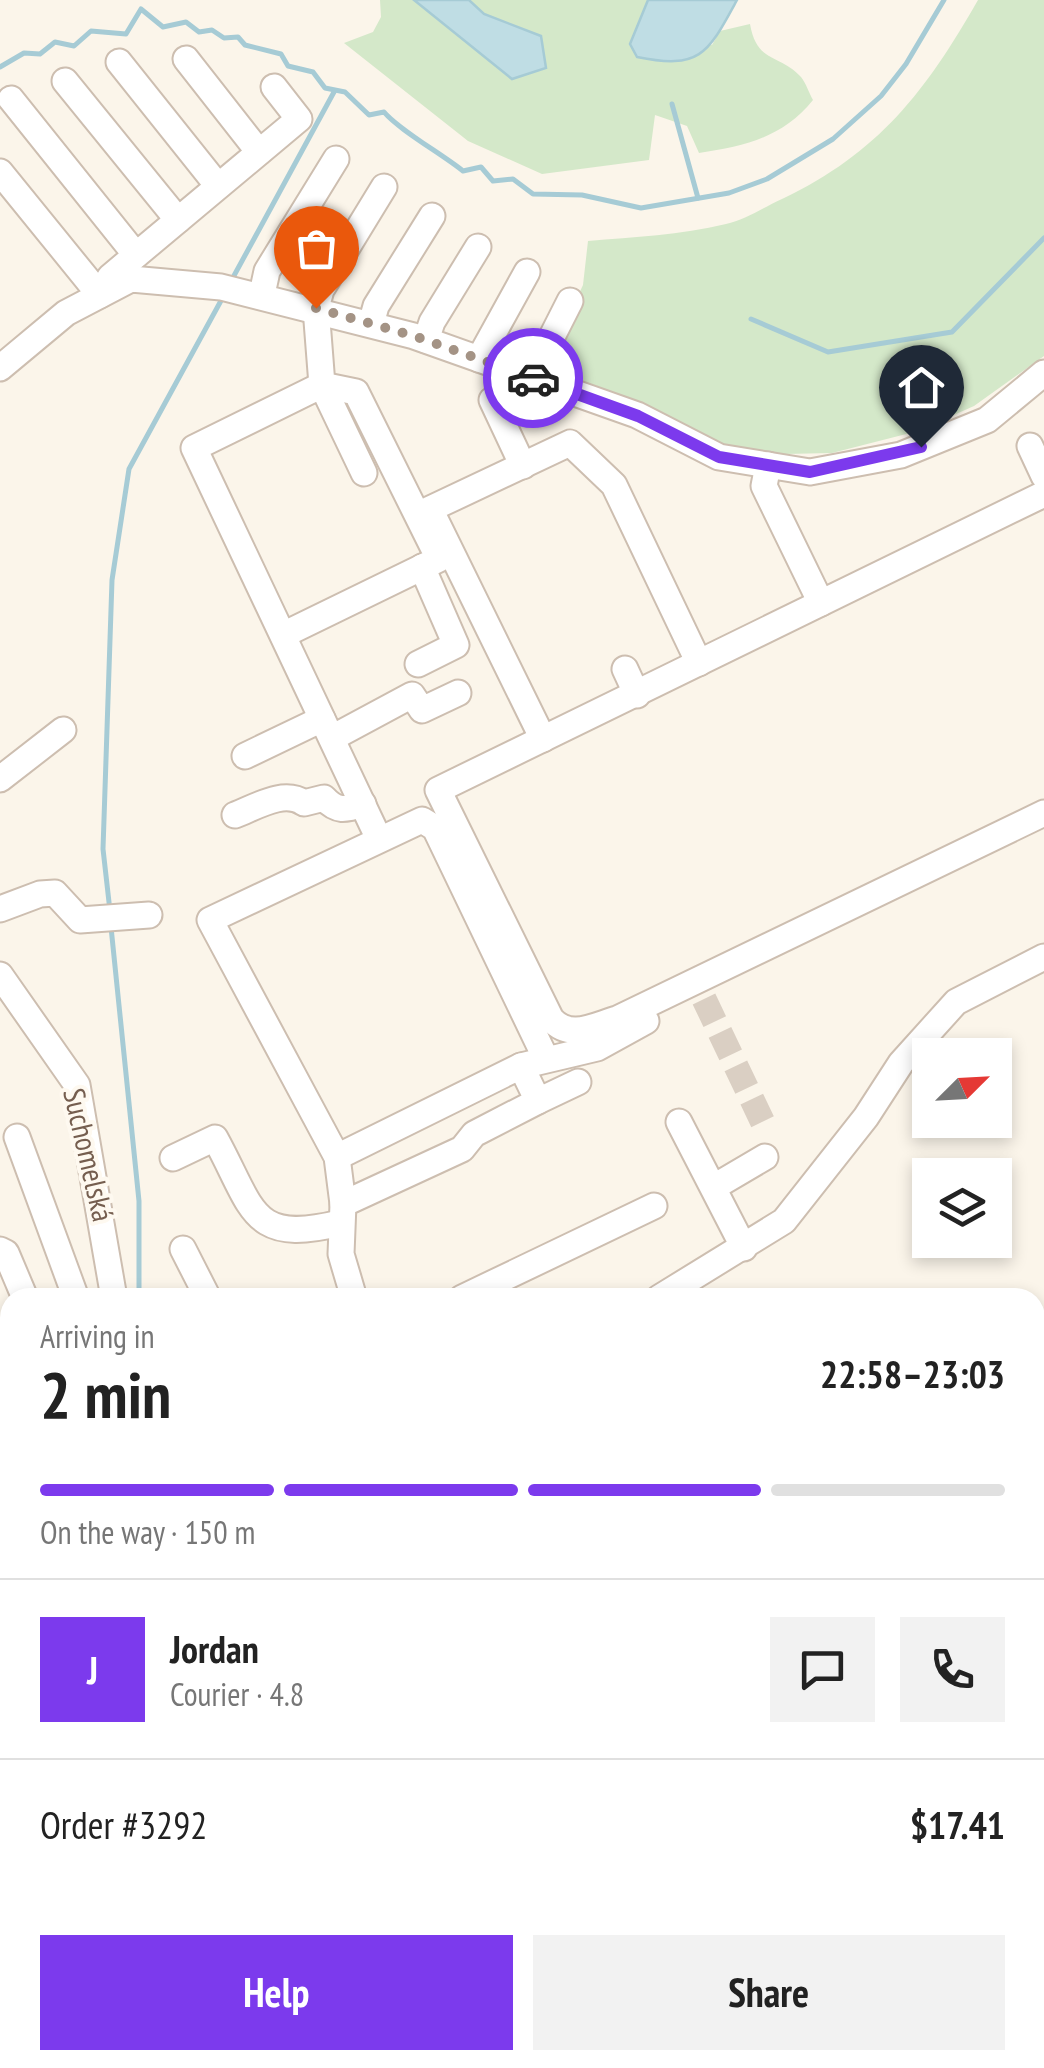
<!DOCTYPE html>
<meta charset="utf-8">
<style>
:root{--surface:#fff;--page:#f2f2f2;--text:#222;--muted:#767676;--line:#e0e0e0;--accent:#7c3aed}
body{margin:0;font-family:"PT Sans Narrow",sans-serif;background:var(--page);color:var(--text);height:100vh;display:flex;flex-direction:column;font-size:38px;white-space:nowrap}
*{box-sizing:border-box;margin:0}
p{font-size:32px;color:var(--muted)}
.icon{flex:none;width:55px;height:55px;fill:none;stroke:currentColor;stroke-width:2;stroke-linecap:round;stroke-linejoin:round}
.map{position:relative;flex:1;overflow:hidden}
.sheet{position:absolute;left:0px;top:1288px;width:1045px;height:782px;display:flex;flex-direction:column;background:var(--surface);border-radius:30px 30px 0 0;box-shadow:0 5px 15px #0003}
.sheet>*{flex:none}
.needle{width:65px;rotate:66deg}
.buttons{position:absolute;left:912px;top:1038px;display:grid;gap:20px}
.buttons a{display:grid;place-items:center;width:100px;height:100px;border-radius:0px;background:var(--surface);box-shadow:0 5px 15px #0003;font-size:50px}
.pin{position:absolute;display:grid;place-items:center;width:85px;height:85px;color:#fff;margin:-102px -42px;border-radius:50% 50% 50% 0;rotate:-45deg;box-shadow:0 0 10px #0007}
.pin .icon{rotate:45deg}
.courier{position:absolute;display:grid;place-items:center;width:100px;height:100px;margin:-50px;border:8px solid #7c3aed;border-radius:50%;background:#fff;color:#222;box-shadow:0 2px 12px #0007}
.overview em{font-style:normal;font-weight:700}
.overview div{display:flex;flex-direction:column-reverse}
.overview{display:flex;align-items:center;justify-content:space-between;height:170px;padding:0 40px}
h1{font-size:65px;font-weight:700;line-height:75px}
.bar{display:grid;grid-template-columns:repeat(4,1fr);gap:15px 10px;align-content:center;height:120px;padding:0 40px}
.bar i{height:12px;border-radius:8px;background:var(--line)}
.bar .current{background:var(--accent)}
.bar p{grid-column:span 4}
.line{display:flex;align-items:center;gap:25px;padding:0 40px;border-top:2px solid var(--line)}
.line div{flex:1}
.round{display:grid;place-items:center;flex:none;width:105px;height:105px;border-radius:0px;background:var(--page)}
.action{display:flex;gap:20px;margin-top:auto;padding:20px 40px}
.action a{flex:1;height:115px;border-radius:0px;background:var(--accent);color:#fff;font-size:40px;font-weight:700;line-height:115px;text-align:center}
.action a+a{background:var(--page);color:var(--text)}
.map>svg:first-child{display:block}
</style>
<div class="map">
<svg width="1044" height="2068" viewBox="0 0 1044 2068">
<rect width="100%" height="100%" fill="#fbf5ea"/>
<g fill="#d4e8c9">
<path d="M380,0H648L712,45L720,31L750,24C757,64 779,53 801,77C806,83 809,93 813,100C783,137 746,146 699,153L687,126L655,115L649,160L542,174L468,141L344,43L373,32L381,17Z"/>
<path d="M978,0H1044V356L974,406L918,431L832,453L739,455L542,372L583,285L588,241C634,237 680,235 726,224C745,220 764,207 782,199C879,153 926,91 978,0Z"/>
<path d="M616,2060H843L849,2068H606Z"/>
</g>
<g fill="#bfdde4" stroke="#a6cbd5" stroke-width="2.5">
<path d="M414,0H469L484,14L541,36L546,68L512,79Z"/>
<path d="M648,0H737C708,53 701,70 637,57L630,44Z"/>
</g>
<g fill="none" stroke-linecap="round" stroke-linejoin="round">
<g stroke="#a6cbd5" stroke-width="5">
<path d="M0,67L24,53L40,54L55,42L74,46L91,31L126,34L141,9L163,27L186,22L199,32L212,30L224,38L238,37L245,45L281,54L288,66L313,72L325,88L345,92L369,115L384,112C399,130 442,154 463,171L481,167L493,181L513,179L533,194L582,195L641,208L729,193L767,179L833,139L881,96L906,64L944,0"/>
<path d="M672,104L698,198"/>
<path d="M230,283L334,92"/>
<path d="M751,319L828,352L952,332L1044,238"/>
<path d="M110,911L103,849L112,580L129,469L223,297"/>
<path d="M111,927L139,1201V1298"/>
</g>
<path stroke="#dacfc3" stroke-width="25" stroke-dasharray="25 12" stroke-linecap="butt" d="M704,999L766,1129"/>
<g stroke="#cdbeb0" stroke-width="29">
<g id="minor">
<path d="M186,59L259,152"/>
<path d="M119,62L218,186"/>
<path d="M65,81L178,220"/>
<path d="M11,99L136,255"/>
<path d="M0,172L100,295L110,277L299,119L274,87"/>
<path d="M262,294L267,271L336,159"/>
<path d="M371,324L376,306L432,216"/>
<path d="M426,340L432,322L478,247"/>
<path d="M479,359L527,272"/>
<path d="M0,368L66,313L131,279L221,287L414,336L637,415L719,457L810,472L901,455L987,420L1044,373"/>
<path d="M531,378L570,301"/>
<path d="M492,400L523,466"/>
<path d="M1030,446L1044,476"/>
<path d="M768,465L764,486L821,603"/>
<path d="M364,473L322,385L194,448L378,837"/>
<path d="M1044,494L438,790L551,1019C570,1040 593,1026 617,1019L1044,813"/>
<path d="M283,635L439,559L356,392L322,385L316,308L321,290L384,187"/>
<path d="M418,664L456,645L422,567"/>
<path d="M625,669L637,695"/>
<path d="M332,738L412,695L422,710L458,693"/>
<path d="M543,739L430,509L570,443L614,485L699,663"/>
<path d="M245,756L322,719"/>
<path d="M0,779L63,730"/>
<path d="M235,815C256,807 284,789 304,803L324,798C337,812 345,810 363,804"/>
<path d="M0,909L40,894L55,893L80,920L149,915"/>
<path d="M0,975L77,1085L114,1298"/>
<path d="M538,1101L578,1082"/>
<path d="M679,1122L744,1248"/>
<path d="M17,1137L76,1298"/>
<path d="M337,1157L521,1066L597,1048L646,1021"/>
<path d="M173,1158L215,1138C254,1209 250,1245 340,1223"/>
<path d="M714,1187L765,1157"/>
<path d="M343,1204L337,1157L210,920L422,820L435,828L546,1059"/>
<path d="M183,1249L208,1298"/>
<path d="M0,1250L6,1253L25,1298"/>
<path d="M354,1298L341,1254L343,1204L462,1149L474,1134L538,1101L521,1066"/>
<path d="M462,1298L654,1206"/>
<path d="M659,1298L784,1221L866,1117L901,1063L956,1002L1044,957"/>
<path d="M1035,1348L1044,1345"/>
<path d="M1035,1557L1044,1550"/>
<path d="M0,1595L10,1591"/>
<path d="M0,1720L10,1716"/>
<path d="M1035,1750L1044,1743"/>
<path d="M0,1804L10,1800"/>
<path d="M0,1865L10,1866"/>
<path d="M1035,2023L1044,2021"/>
<path d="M284,2060L285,2068"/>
<path d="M859,2060L864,2068"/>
<path d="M998,2060L1003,2068"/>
<path d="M236,2068L237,2060"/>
<path d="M599,2068L609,2060"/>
<path d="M804,2068L815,2060"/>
<path d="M949,2068L961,2060"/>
</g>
</g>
<use href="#minor" stroke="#fff" stroke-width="25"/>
<g stroke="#b9a8c5" stroke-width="9">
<g id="rail">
<path d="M1035,1625L1044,1618"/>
<path d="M1035,1645L1044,1638"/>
<path d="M1035,1702L1044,1695"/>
<path d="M493,2068L502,2060"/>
<path d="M518,2068L527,2060"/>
<path d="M546,2068L556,2060"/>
<path d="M568,2068L578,2060"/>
</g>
</g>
<use href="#rail" stroke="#fef9f0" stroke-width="5" stroke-dasharray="15" stroke-linecap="butt"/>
</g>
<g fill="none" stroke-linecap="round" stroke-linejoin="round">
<path stroke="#a49385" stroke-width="10" stroke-dasharray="0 18" d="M316,308L414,336L533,378"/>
<path stroke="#7c3aed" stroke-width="12" d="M533,378L638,416L719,457L810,472L921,447"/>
</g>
<g text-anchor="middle" stroke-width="8" stroke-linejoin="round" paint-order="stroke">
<g font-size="30" fill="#755e4f" stroke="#fef9f0">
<text transform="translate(88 1155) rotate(77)" y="10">Suchomelská</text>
</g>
</g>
</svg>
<div class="buttons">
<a><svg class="needle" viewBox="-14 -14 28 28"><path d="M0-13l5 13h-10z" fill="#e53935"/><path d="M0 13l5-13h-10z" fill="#767676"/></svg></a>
<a><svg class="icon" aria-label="layers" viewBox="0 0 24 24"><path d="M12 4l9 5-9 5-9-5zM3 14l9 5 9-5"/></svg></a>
</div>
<div class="pin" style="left:316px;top:308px;background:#ea580c"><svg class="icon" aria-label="bag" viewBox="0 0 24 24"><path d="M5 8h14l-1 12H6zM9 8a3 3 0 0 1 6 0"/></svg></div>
<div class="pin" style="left:921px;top:447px;background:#1f2937"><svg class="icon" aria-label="home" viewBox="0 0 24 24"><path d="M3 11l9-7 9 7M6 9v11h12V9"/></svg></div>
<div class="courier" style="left:533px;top:378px"><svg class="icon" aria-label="car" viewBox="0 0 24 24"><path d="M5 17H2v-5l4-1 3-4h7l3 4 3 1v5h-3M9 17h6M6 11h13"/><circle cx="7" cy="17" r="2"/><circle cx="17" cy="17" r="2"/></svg></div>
<section class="sheet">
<div class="overview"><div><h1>2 min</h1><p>Arriving in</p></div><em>22:58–23:03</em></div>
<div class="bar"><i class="current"></i><i class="current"></i><i class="current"></i><i></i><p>On the way · 150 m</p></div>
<div class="line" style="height:180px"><b class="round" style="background:var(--accent);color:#fff">J</b><div><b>Jordan</b><p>Courier · 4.8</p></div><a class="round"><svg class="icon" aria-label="chat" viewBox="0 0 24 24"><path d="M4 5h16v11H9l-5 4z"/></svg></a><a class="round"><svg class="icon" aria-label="phone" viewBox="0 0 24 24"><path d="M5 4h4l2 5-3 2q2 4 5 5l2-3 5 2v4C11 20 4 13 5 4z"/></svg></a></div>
<div class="line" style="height:130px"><div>Order #3292</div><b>$17.41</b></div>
<div class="action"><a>Help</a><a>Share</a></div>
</section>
</div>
